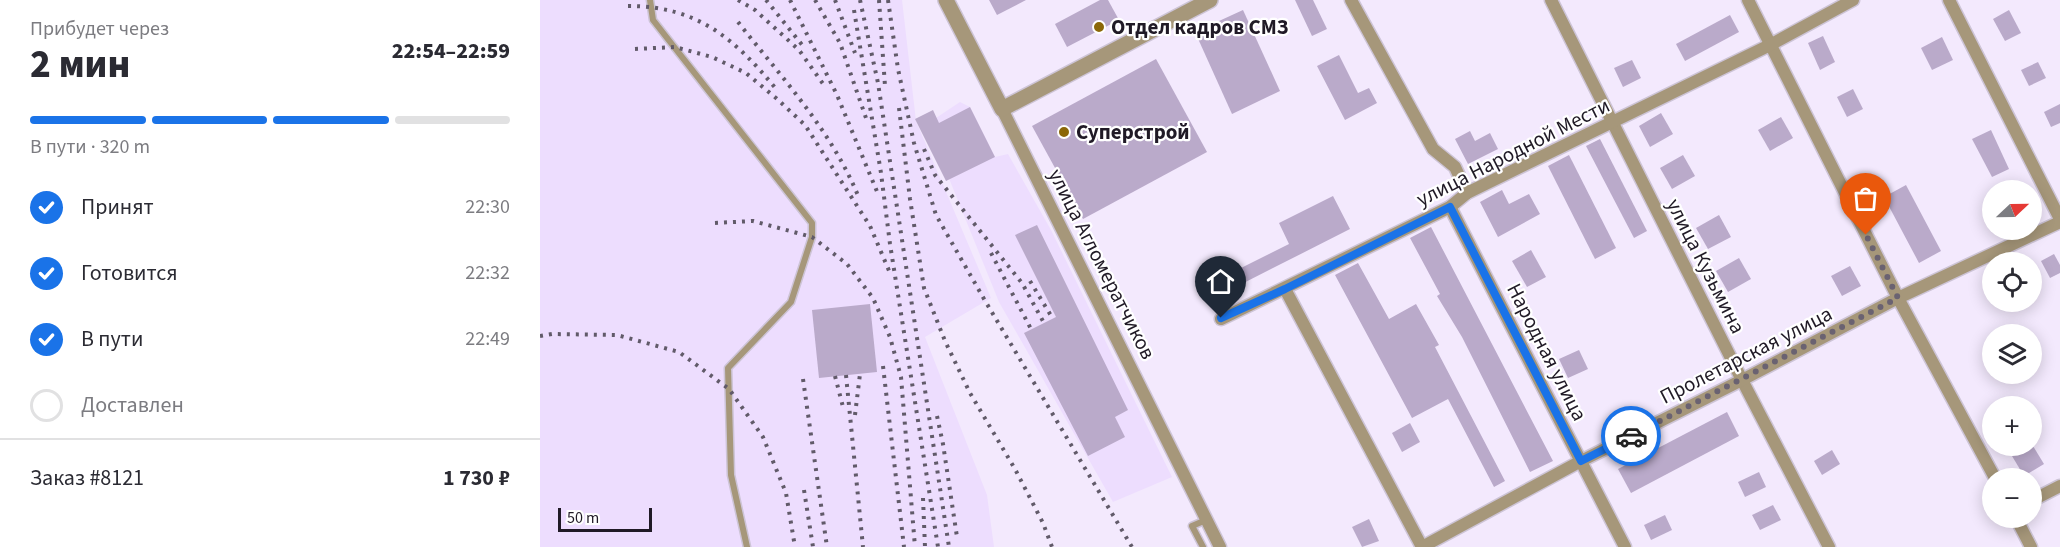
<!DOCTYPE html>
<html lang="ru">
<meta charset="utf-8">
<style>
:root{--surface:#fff;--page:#f2f2f3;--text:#2b2b33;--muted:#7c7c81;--line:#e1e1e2;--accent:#1a73e8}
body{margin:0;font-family:"Source Sans 3",sans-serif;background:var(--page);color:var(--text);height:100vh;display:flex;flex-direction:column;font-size:22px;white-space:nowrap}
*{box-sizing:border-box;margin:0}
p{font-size:20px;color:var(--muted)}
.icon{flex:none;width:33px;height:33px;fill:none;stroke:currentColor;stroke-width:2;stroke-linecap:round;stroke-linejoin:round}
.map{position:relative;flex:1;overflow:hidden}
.sheet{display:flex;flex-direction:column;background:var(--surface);width:540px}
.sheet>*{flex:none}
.needle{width:39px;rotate:68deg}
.controls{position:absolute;left:1442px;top:180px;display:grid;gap:12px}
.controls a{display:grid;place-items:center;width:60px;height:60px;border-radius:50%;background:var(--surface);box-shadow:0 3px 15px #0003;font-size:30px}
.scale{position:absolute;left:18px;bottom:15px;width:94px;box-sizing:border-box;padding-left:6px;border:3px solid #201a26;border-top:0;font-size:16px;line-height:21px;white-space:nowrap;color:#201a26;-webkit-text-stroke:4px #fff;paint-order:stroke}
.pin{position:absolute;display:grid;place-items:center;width:51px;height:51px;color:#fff;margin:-62px -26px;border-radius:50% 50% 50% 0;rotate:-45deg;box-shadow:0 0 6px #0007}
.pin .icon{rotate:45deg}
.courier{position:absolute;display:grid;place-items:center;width:60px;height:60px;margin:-30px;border:4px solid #1a73e8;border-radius:50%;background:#fff;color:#222;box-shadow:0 2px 8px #0007}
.summary em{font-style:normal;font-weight:800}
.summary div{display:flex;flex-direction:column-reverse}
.summary{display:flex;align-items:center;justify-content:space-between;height:102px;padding:0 30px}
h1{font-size:39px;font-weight:800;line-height:45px}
.bar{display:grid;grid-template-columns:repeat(4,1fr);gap:9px 6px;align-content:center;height:72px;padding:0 30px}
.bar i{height:8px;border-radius:4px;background:var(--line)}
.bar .active{background:var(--accent)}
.bar p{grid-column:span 4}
.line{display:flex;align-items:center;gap:15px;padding:0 30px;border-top:2px solid var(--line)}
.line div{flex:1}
ol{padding:0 30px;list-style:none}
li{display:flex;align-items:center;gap:18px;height:66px}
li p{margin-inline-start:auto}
li .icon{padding:6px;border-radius:50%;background:var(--accent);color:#fff;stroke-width:4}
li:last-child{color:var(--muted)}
li i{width:33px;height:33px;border:3px solid var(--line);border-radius:50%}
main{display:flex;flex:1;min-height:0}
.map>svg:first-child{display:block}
</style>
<main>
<section class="sheet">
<div class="summary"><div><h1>2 мин</h1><p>Прибудет через</p></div><em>22:54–22:59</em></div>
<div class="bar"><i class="active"></i><i class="active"></i><i class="active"></i><i></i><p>В пути · 320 m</p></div>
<ol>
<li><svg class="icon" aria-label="check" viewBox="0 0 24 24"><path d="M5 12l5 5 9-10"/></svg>Принят<p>22:30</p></li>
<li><svg class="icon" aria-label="check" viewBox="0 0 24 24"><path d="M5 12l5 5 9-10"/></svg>Готовится<p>22:32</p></li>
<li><svg class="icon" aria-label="check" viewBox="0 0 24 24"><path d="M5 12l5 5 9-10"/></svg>В пути<p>22:49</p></li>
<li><i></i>Доставлен</li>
</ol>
<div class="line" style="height:78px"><div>Заказ #8121</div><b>1 730 ₽</b></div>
</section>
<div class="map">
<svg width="1520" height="547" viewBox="0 0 1520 547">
<rect width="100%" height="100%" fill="#f3e9fd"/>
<g fill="#edddfe">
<path d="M0,0H362L376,121L451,298L385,337L447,495L454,547H0Z"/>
<path d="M420,102L430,107L455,157L468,154L511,230L632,477L573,502L459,302L387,124Z"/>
</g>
<g fill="#baaaca">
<path d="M449,0H486L457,15Z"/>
<path d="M560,0H568L579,20L527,47L515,24Z"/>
<path d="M755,0H773L787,29L772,36Z"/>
<path d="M703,10L740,91L692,114L655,32Z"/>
<path d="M1469,10L1481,33L1465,41L1453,19Z"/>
<path d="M1190,15L1199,32L1145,61L1136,44Z"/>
<path d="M1283,36L1295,62L1280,70L1268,43Z"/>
<path d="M1402,37L1413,60L1392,70L1381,48Z"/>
<path d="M799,55L818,93L829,88L837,103L805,120L777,66Z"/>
<path d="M616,59L667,152L543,219L492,126Z"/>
<path d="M1092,60L1101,78L1083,87L1074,68Z"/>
<path d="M1498,62L1506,78L1489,86L1481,70Z"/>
<path d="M1313,89L1323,109L1307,117L1297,97Z"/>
<path d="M1520,104V123L1511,127L1504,112Z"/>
<path d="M430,107L455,157L406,181L375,119L393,110L399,123Z"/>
<path d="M1121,113L1133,134L1110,147L1099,126Z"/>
<path d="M1241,117L1253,138L1230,151L1218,130Z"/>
<path d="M1451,130L1469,169L1452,177L1432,139Z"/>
<path d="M930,131L935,141L950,133L958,149L928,164L915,139Z"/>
<path d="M1060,139L1107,231L1094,238L1046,146Z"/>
<path d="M1029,155L1076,248L1055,259L1008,166Z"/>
<path d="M1143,155L1155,176L1132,189L1120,168Z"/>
<path d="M1366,185L1401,251L1379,263L1344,197Z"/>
<path d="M962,190L969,204L989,194L1000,214L958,237L940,202Z"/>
<path d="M793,196L810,229L680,295L673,282L749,244L739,223Z"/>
<path d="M1179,215L1191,237L1168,249L1156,228Z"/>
<path d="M497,225L588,410L575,417L585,437L548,456L484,333L516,317L475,235Z"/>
<path d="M891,227L1013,461L990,472L922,337L897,296L900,294L870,238Z"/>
<path d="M991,250L1006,277L987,287L972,261Z"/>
<path d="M1514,254L1520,265V273L1510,278L1501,261Z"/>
<path d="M1199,258L1211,279L1188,292L1176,271Z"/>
<path d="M818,263L849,319L876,304L899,345L895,347L965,481L954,487L908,399L872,418L795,275Z"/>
<path d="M1310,266L1321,286L1302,296L1291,276Z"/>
<path d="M330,304L337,372L279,378L272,310Z"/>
<path d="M1039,350L1048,369L1028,378L1019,359Z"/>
<path d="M1187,412L1199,436L1091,493L1078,469Z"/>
<path d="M870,423L880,442L862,452L852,433Z"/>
<path d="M1466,446H1493L1504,464L1484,476Z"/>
<path d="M1292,450L1300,464L1282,475L1274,461Z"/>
<path d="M1219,472L1226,487L1205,497L1198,482Z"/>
<path d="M1233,505L1241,520L1220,530L1212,515Z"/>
<path d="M1125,515L1132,530L1111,540L1104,525Z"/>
<path d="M829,519L839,541L822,547L812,527Z"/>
</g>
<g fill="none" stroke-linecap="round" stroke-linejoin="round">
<g stroke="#cdc4d6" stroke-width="9">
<g id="service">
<path d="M110,0L113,20L272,223V237L251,302L188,368L191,475L207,547"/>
<path d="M663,547L652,526L666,520"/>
</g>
</g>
<g stroke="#cdc4d6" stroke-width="15">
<g id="minor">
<path d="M811,0L893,149L915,167L927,193"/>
<path d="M1011,0L1202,380L1289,547"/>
<path d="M1208,0L1358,298L1455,478"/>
<path d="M1409,0L1520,219"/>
<path d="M462,109L680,547"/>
<path d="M910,207L1085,547"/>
<path d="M745,289L882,547"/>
<path d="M681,319L910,207L927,193L1230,45L1313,0"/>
<path d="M1491,501L1520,486"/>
<path d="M1476,518L1491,547"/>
<path d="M882,547L1041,461L1202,380L1358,298L1520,222"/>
</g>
</g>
<g stroke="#cdc4d6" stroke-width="18">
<path id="tertiary" d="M406,0L462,109L670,0"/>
</g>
<use href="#service" stroke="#a6977a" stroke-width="6"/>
<use href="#minor" stroke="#a6977a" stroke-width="12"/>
<use href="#tertiary" stroke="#a6977a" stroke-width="15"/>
<g stroke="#615a69" stroke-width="4" stroke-dasharray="3 6" stroke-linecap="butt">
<path d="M198,0L215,10L259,50L286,88"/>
<path d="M226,0L263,46"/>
<path d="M250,0L297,95L338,194"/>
<path d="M275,0L300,43L326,118"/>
<path d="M295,0L315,53"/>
<path d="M320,0L338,83L409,547"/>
<path d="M339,0L345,86"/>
<path d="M348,0L358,69L374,143L396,215L444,299L592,547"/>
<path d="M88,6C158,6 195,39 237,90"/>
<path d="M314,10L341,173L350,244L398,547"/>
<path d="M198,22C242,78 292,131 319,198"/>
<path d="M95,49L135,47L172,57L206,73L236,98L265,125L330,226L350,273"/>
<path d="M359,108L370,199L384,288L405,341L430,393L475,469L503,523L512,547"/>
<path d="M384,149L395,175L482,283L504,323"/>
<path d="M175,223L213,221L272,237L307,264L333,298L350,337L361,377L375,547"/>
<path d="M451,253L491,329"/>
<path d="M490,281L513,319"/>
<path d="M0,336L12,334L77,335L139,352L189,389L223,437L246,493L255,547"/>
<path d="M343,366L364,547"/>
<path d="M306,375L323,547"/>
<path d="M295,376L303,407"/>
<path d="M263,379L287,547"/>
<path d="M315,415L320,374"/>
<path d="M397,416L403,444L417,537"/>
<path d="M264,490L273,547"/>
<path d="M383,498L385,547"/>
</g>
</g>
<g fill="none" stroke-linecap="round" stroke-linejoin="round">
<path stroke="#6a6271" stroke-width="6" stroke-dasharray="0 10.8" d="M1091,436L1358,298L1326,235"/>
<path stroke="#1a73e8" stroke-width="8" d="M681,318L745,289L910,207L1041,461L1091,436"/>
</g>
<g fill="#8b6707" stroke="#fff" stroke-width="2">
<circle cx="559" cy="27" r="6"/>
<circle cx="524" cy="132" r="6"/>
</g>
<g text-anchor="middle" stroke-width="4.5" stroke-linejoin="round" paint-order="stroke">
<g font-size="21" font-weight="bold" fill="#201a26" stroke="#fff" text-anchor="start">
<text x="571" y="34">Отдел кадров СМЗ</text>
<text x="536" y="139">Суперстрой</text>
</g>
<g font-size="21" fill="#201a26" stroke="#fff">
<text transform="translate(973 152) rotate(-27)" y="7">улица Народной Мести</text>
<text transform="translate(562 264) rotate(63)" y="7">улица Агломератчиков</text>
<text transform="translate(1166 266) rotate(63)" y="7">улица Кузьмина</text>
<text transform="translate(1007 352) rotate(63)" y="7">Народная улица</text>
<text transform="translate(1206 355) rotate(-27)" y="7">Пролетарская улица</text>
</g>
</g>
</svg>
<div class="controls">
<a><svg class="needle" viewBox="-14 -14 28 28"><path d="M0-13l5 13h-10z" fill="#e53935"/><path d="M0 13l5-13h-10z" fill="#7c7c81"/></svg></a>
<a><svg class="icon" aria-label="locate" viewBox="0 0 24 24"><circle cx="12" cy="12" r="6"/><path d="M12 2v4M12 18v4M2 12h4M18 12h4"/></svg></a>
<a><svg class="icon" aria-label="layers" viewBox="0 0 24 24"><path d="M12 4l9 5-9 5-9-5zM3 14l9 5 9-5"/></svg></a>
<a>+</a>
<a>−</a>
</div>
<div class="scale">50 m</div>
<div class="pin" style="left:1326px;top:235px;background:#ea580c"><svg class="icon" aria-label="bag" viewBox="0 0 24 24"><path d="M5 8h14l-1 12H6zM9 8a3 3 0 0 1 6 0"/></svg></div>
<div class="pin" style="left:681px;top:318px;background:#1f2937"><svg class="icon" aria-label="home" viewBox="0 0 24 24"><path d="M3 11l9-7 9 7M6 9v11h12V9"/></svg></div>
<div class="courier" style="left:1091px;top:436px"><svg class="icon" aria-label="car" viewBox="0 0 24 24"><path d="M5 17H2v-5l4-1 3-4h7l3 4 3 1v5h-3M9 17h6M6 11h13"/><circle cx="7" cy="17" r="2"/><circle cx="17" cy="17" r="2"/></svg></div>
</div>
</main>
